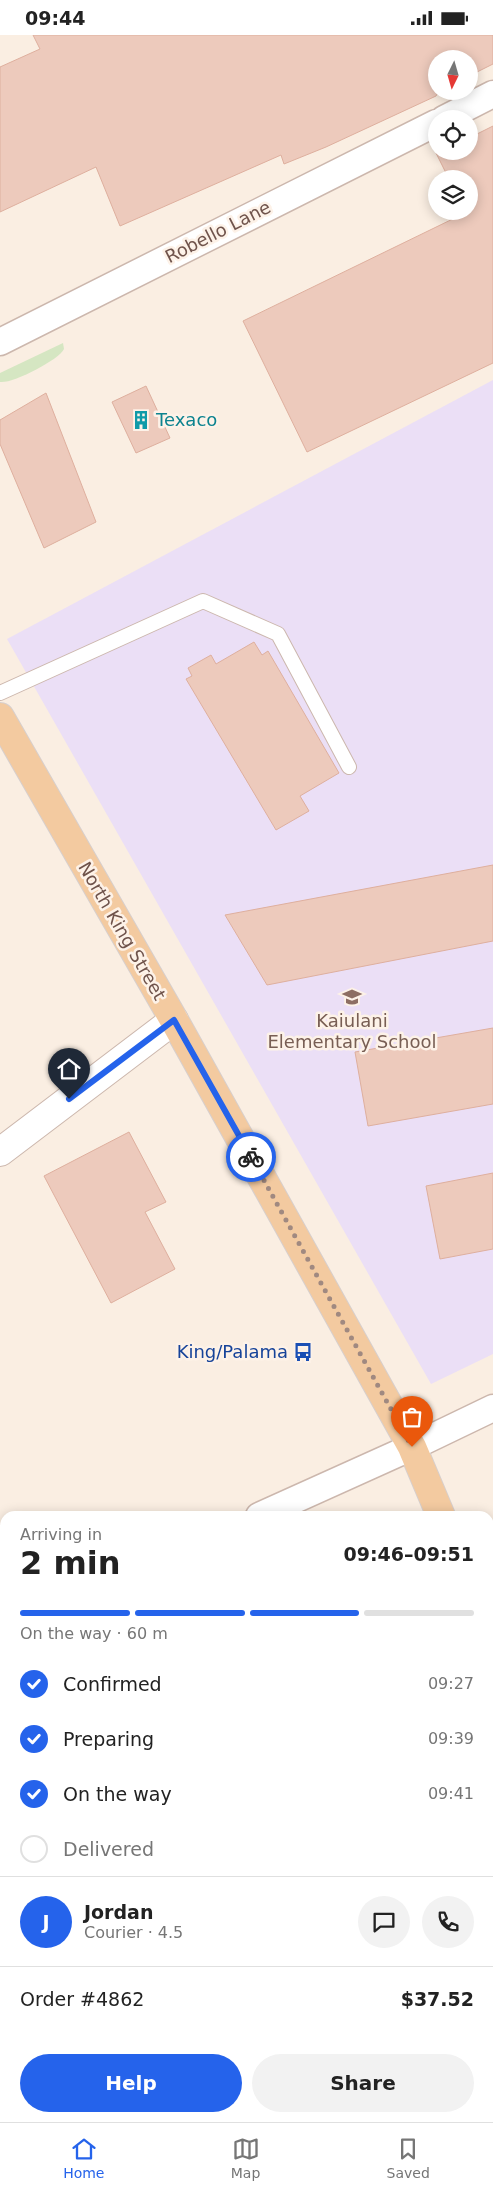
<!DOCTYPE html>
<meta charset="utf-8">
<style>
:root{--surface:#fff;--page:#f2f2f2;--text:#222;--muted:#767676;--line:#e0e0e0;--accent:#2563eb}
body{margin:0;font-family:"DejaVu Sans",sans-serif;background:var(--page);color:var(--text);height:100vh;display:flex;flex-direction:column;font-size:19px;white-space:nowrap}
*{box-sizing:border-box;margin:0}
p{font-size:16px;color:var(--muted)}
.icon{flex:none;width:28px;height:28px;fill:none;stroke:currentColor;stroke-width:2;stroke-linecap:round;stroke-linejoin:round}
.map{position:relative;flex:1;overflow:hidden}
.panel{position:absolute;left:0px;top:1476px;width:494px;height:611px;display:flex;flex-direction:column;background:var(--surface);border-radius:15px 15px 0 0;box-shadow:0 2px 12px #0003}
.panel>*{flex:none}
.needle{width:32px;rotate:185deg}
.fabs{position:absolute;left:428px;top:15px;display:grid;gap:10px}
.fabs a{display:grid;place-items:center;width:50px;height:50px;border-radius:50%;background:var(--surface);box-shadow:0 2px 12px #0003;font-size:25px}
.pin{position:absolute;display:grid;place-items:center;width:42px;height:42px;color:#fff;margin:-51px -21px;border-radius:50% 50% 50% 0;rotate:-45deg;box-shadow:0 0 5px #0007}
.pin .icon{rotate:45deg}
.courier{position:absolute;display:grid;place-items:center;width:50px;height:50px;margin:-25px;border:4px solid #2563eb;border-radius:50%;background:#fff;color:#222;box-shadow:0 1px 6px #0007}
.head em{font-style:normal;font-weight:600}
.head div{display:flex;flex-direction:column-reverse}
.head{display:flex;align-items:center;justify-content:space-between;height:85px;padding:0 20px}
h1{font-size:32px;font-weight:600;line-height:38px}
.bar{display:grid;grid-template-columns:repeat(4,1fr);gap:8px 5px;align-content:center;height:60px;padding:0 20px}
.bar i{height:6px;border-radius:4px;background:var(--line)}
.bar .active{background:var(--accent)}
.bar p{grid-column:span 4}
.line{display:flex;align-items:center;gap:12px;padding:0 20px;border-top:1px solid var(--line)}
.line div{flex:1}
.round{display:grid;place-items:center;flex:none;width:52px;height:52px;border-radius:26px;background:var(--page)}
ol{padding:0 20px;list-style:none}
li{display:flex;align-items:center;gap:15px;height:55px}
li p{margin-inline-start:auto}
li .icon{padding:5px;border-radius:50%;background:var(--accent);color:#fff;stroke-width:4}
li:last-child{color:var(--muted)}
li i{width:28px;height:28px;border:2px solid var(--line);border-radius:50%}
.button{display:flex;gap:10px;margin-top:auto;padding:10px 20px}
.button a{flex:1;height:58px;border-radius:30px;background:var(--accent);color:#fff;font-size:20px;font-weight:600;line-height:58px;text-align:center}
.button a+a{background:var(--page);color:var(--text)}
.status{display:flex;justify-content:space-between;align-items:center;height:35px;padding:0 25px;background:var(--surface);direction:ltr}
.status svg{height:14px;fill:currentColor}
.tabs{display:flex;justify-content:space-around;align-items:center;height:70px;border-top:1px solid var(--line);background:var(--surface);font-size:14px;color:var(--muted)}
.tabs a{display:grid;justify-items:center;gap:2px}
.tabs .active{color:var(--accent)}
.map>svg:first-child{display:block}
</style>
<div class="status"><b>09:44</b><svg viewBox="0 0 49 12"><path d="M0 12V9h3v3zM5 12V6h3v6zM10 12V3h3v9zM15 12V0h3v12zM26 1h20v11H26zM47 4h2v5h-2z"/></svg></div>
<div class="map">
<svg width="493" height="2087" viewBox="0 0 493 2087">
<rect width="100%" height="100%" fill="#faeee2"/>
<path fill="#ebdff6" d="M493,345V1319L431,1349L7,604Z"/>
<g fill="#d5e6c2">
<path d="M63,308L64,314C59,325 12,349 0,347V338Z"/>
<path d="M124,2082H226L229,2087H115Z"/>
</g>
<g fill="#edcabc" stroke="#deaf9e">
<path d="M33,0H493V29L469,41V24H436V56H439L436,61L326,112L284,129L281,120L120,191L96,132L0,177V32L40,14Z"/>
<path d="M493,91V328L307,417L243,286L465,178L464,176H469V144H449L436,118L441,116H469V103Z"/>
<path d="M146,351L170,403L136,418L112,367Z"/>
<path d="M46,358L96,487L44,513L0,409V385Z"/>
<path d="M254,607L262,620L268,616L339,738L300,761L309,776L276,795L186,644L192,641L188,633L211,620L216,629Z"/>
<path d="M493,830V906L267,950L225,880Z"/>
<path d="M493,993V1069L368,1091L355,1017Z"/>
<path d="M129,1097L166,1167L145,1177L175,1234L111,1268L44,1141Z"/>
<path d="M493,1138V1214L440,1224L426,1151Z"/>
</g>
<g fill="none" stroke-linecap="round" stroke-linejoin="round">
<g stroke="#ccb7ad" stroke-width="16">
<g id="service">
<path d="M0,658L203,566L278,599L349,732"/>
<path d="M489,1678L493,1676"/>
</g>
</g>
<g stroke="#ccb7ad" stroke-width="29">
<g id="minor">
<path d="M444,84L493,59"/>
<path d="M0,307L436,88"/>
<path d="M259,1481L412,1412L493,1373"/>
<path d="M0,1561L5,1570"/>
<path d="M0,1598L5,1595"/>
<path d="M489,2061L493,2059"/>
<path d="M261,2082L263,2087"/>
<path d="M424,2087L435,2082"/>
</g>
</g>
<g stroke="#ccb7ad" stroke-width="30">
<path id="tertiary" d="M0,1117L174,985"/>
</g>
<g stroke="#d7cfcd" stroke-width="30">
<g id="primary">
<path d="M0,682L174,985L412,1412L441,1481"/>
<path d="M489,1593L493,1603"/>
</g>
</g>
<use href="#service" stroke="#fff" stroke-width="14"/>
<use href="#minor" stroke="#fff" stroke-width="26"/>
<use href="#tertiary" stroke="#fff" stroke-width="28"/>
<use href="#primary" stroke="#f3caa0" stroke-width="28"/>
</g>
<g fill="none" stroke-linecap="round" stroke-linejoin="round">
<path stroke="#a08980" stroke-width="5" stroke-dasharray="0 9" d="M251,1122L412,1412"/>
<path stroke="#2563eb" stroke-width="6" d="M69,1064L174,985L251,1122"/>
</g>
<defs>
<g id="building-bare" transform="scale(1.5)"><path d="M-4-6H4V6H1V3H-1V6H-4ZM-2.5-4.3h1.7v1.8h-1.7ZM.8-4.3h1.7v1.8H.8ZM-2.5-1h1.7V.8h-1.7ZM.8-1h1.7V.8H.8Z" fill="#0f9aa8" stroke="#fdf2e8" stroke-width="2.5" paint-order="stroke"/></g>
<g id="school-bare" transform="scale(1.5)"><path d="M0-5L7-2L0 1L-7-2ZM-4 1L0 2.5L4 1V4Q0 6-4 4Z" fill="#8d6e63" stroke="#fdf2e8" stroke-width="2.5" paint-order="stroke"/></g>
<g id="bus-bare" transform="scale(1.5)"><path d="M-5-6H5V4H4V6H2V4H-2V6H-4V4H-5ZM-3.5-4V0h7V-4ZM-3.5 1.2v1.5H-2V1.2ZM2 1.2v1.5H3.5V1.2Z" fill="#1a4fb4" stroke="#fdf2e8" stroke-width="2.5" paint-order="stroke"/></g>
</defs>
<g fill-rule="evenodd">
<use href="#building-bare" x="141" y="385"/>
<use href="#school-bare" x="352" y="962"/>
<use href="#bus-bare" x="303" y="1317"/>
</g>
<g text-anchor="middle" stroke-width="5" stroke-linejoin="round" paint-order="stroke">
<g font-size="18" fill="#6f534b" stroke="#fdf2e8">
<text transform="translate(218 197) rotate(-27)" y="6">Robello Lane</text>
<text transform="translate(122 896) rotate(60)" y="6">North King Street</text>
</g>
<g font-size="18" fill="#0d838f" stroke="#fdf2e8" text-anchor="start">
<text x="156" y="391">Texaco</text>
</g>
<g font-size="18" fill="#785e54" stroke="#fdf2e8">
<text x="352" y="992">Kaiulani<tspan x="352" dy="21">Elementary School</tspan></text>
</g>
<g font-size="18" fill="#164399" stroke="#fdf2e8" text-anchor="end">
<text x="288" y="1323">King/Palama</text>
</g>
</g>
</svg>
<div class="fabs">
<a><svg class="needle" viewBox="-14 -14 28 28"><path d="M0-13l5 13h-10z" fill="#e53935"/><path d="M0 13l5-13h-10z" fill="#767676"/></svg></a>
<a><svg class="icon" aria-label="locate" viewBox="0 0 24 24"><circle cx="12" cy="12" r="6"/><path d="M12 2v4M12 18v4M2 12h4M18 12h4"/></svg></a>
<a><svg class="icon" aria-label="layers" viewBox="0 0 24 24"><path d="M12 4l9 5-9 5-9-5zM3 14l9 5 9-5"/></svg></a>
</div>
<div class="pin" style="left:412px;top:1412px;background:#ea580c"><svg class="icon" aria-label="bag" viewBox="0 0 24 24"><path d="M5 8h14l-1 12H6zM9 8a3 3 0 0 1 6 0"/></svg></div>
<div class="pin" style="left:69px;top:1064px;background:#1f2937"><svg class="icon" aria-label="home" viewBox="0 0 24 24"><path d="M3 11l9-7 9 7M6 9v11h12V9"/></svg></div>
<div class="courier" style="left:251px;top:1122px"><svg class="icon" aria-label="bike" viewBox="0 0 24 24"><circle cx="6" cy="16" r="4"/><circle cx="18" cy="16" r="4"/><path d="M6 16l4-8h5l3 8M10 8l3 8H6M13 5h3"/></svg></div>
<section class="panel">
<div class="head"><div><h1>2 min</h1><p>Arriving in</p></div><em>09:46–09:51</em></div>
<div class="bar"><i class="active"></i><i class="active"></i><i class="active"></i><i></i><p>On the way · 60 m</p></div>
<ol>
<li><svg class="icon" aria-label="check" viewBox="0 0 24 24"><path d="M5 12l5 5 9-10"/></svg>Confirmed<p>09:27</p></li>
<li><svg class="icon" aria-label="check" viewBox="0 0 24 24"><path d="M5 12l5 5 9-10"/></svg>Preparing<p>09:39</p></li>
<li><svg class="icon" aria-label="check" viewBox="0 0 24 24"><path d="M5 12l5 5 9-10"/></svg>On the way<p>09:41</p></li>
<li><i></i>Delivered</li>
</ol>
<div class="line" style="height:90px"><b class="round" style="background:var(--accent);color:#fff">J</b><div><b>Jordan</b><p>Courier · 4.5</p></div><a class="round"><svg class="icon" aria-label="chat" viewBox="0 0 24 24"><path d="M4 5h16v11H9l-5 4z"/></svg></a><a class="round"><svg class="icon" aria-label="phone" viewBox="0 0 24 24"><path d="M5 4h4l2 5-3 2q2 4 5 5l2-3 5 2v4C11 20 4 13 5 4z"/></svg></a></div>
<div class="line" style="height:65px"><div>Order #4862</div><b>$37.52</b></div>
<div class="button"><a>Help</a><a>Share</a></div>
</section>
</div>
<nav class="tabs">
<a class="active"><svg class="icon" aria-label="home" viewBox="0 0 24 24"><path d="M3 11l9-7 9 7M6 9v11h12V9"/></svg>Home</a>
<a><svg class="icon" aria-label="map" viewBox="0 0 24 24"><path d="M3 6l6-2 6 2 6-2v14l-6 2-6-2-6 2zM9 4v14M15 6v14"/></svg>Map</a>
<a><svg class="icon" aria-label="saved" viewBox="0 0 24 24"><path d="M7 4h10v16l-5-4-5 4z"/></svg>Saved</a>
</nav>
